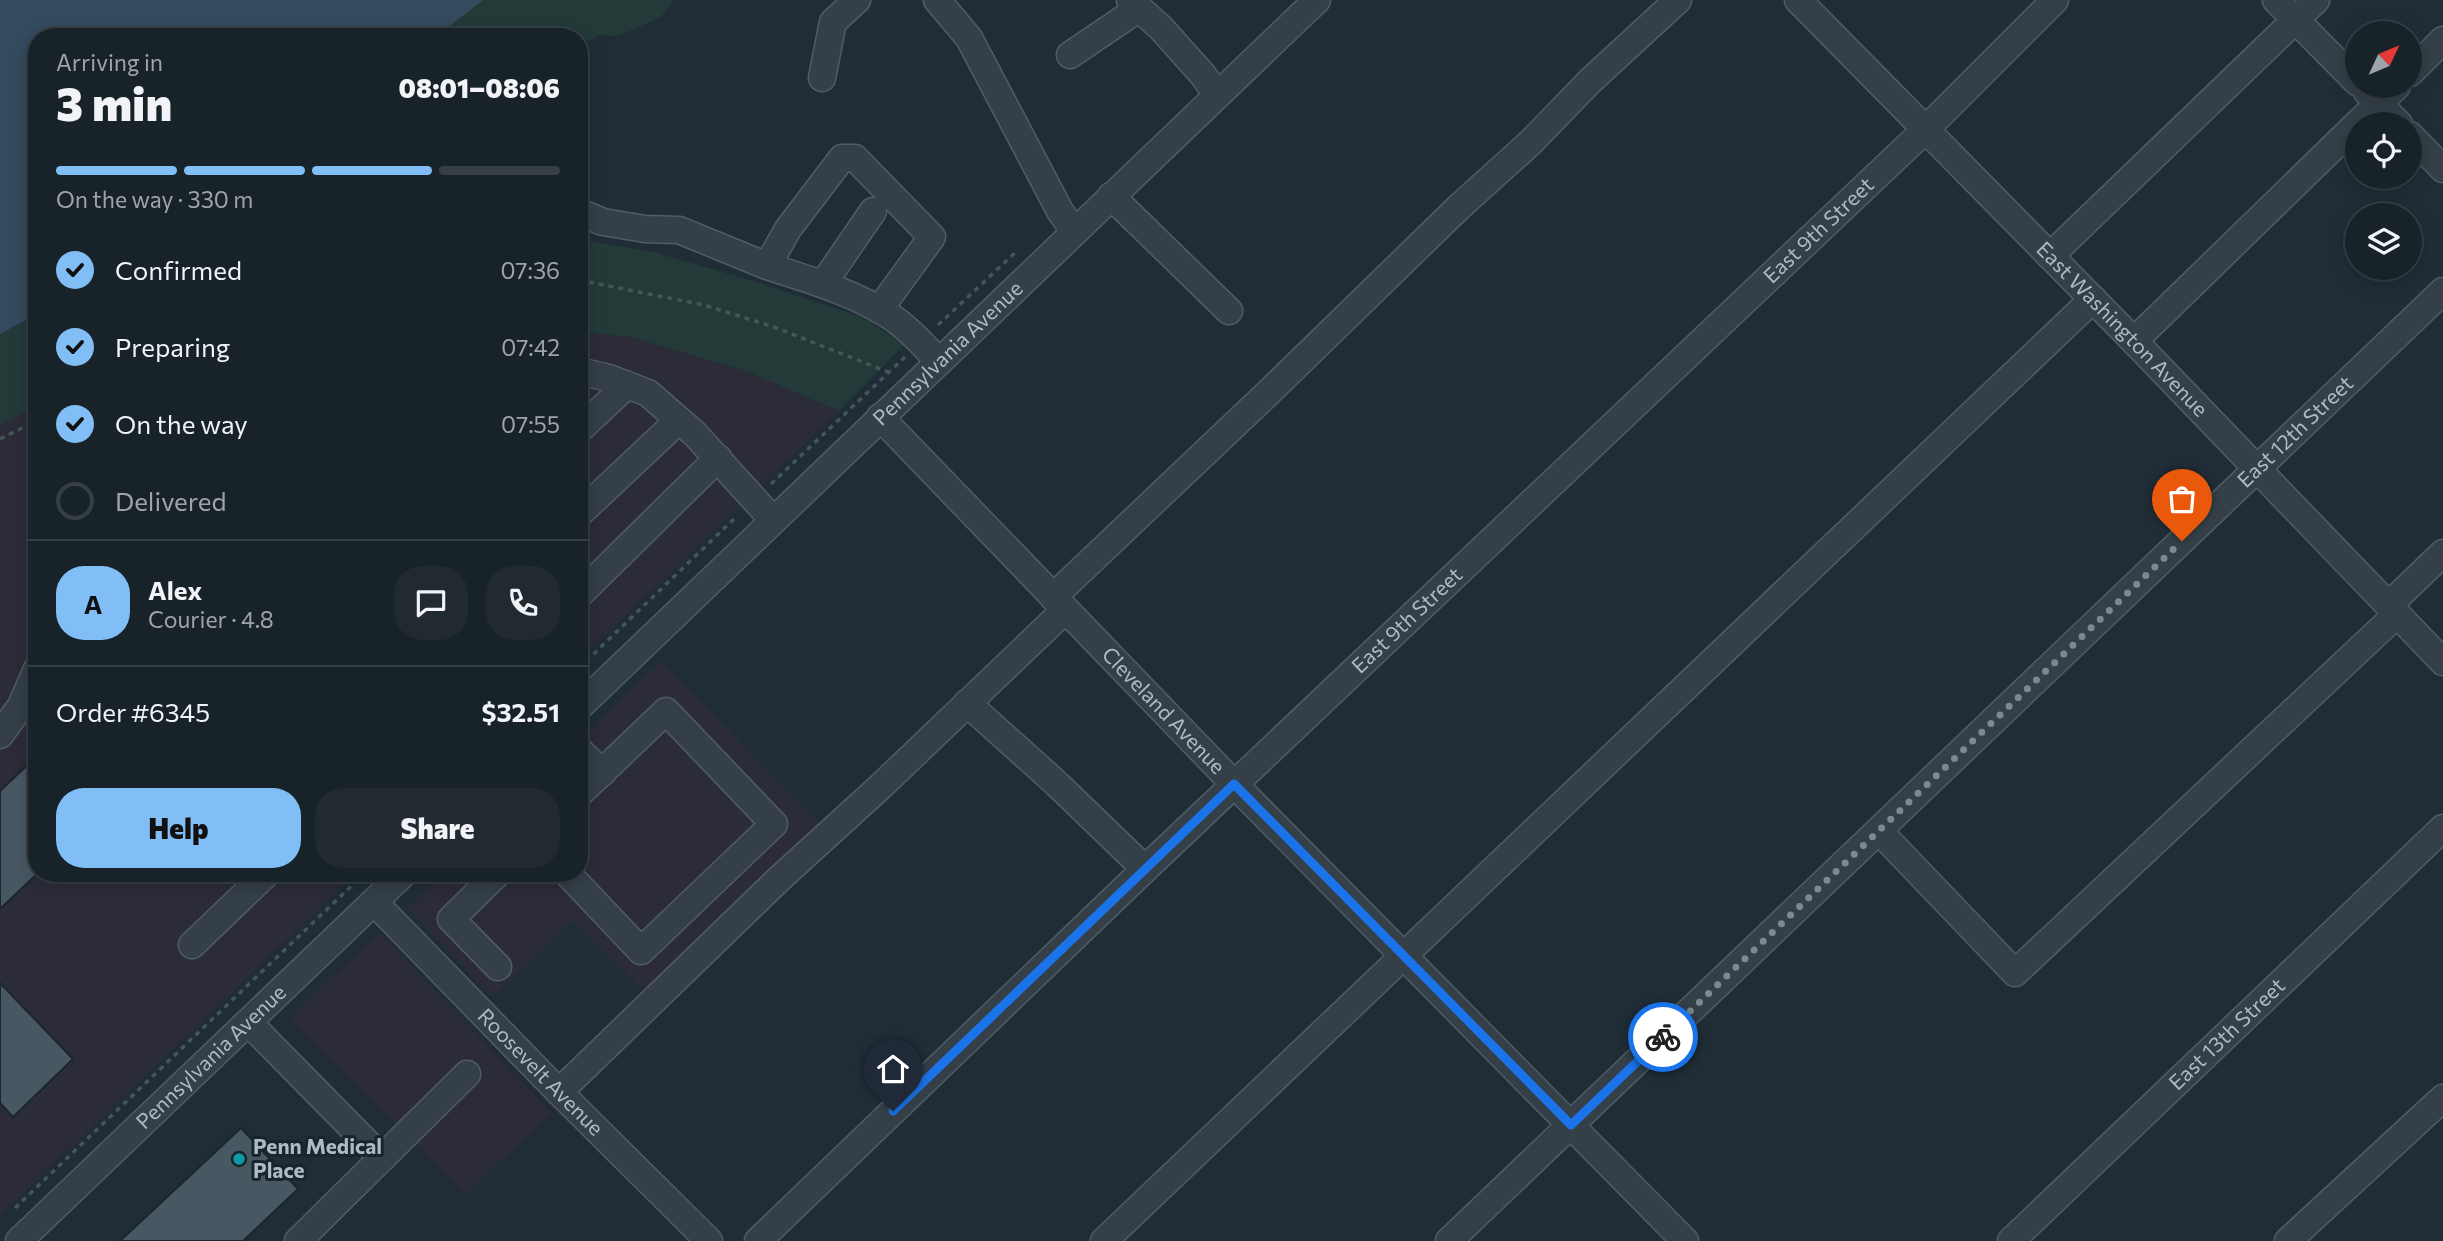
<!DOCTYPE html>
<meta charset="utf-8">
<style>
:root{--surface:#182229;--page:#212a31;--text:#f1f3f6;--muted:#9fa4a8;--line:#363f46;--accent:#82bef6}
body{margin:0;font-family:Commissioner,sans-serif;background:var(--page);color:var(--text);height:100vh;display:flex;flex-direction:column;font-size:26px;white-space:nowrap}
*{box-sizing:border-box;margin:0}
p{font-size:23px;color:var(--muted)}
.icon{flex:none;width:38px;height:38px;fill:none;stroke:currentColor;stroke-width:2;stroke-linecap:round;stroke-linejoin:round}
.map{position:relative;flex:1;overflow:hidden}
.drawer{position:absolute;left:28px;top:28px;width:560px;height:854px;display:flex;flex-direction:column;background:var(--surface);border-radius:28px;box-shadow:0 4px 18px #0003,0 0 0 2px var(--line)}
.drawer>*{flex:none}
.needle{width:46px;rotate:46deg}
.buttons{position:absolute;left:2345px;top:21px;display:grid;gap:14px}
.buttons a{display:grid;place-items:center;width:77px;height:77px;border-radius:50%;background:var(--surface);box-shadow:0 4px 18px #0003,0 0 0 2px var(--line);font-size:35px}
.pin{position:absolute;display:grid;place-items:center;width:60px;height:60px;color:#fff;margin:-72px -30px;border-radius:50% 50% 50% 0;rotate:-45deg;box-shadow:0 0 7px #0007}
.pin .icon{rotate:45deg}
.courier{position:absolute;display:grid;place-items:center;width:70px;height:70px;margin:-35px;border:5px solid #1a73e8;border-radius:50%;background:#fff;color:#222;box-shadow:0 2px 9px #0007}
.headline em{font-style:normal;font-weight:800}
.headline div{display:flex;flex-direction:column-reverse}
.headline{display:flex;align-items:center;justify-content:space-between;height:119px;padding:0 28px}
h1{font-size:46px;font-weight:800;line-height:52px}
.bar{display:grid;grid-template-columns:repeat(4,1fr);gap:10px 7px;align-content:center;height:84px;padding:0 28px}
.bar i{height:9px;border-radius:5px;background:var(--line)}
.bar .active{background:var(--accent)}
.bar p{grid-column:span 4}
.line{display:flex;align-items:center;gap:18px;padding:0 28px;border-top:2px solid var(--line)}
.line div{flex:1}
.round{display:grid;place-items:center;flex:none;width:74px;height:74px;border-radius:28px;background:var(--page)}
ol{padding:0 28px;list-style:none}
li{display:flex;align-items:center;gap:21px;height:77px}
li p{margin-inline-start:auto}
li .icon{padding:7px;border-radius:50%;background:var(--accent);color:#111;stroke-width:4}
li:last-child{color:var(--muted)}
li i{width:38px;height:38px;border:4px solid var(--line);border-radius:50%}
.button{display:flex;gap:14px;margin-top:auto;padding:14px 28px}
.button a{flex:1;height:80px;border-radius:28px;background:var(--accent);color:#111;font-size:28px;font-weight:800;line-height:80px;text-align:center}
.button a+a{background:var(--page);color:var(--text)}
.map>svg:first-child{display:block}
</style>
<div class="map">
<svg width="2443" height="1241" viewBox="0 0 2443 1241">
<rect width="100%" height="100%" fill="#202d37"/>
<g fill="#2c2c39">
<path d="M579,331L631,337L749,372L839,411L579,660Z"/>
<path d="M0,378L37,417V873H356L0,1215Z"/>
<path d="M661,661L820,824L646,992L572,920L493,997L407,908L443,873H579V741Z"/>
<path d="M380,933L552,1113L466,1194L288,1018Z"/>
</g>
<g fill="#233a39">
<path d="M483,0H674L661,17L619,36L600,35L579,46V37H436Z"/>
<path d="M579,239L653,252L754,281L864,318L904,345L839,411L749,372L631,337L579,331Z"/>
<path d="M37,314V417L30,410L0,425V334Z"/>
</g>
<path fill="#344b5e" d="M0,0H483L436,37H37V314L0,334Z"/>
<g fill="#485863" stroke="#1b262e" stroke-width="2">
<path d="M37,756V874L0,909V791Z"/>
<path d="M0,983L73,1059L13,1117L0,1103Z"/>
<path d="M241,1128L298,1189L243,1241H120Z"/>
</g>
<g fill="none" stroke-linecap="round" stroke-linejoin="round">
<g stroke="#515d65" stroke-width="29">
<g id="minor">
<path d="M937,0L969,38L1060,211L1074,231"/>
<path d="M1130,0L1161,28L1203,75L1217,95"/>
<path id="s1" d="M1798,0L2134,341L2443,662"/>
<path d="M2276,0L2357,82"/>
<path d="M1070,55L1138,9"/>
<path d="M2410,73L2443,40"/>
<path d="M822,78L833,22L857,0"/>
<path d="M2367,92L2399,124"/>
<path d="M2357,124L2397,86"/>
<path d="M2410,135L2443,169"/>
<path d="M1111,196L1229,311"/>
<path d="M579,212L603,222L645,229L679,230L767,266"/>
<path d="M2050,256L2316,0"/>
<path d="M823,284L873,211"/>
<path d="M879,310L932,237L855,158H842L788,229L767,266C807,279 855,293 890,316C908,328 924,345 938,361"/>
<path d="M2134,341L2357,124"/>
<path d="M579,371L609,378L648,393L695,434L773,520"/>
<path id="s2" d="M880,417L1234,784L1685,1241"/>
<path d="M579,430L627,385"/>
<path d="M579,514L679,420"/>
<path d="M579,595L718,458"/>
<path d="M1053,597L1268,393L1458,208L1531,142L1590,81L1678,0"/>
<path d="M2389,605L2443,553"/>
<path d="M967,703L1057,784L1145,869"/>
<path id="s3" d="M579,707L1317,0"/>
<path d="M0,735L21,706L37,669"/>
<path d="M579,750L602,773"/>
<path d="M1879,831L2015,973L2397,614"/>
<path d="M567,873L641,951L774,824L666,711L579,794"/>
<path id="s4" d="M374,902L559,1092L709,1241"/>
<path d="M192,945L267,873"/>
<path d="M498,967L451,919L498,873"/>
<path d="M249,1023L382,1158L298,1241"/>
<path d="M559,1092L779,879L881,786L1065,610"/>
<path d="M382,1158L467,1074"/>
<path id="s5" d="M19,1241L404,873"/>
<path id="s6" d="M758,1241L1145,869L1926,129L2055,0"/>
<path d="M1104,1241L2093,299"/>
<path id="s7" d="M1449,1241L2443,291"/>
<path id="s8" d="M2011,1241L2443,828"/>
<path d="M2288,1241L2443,1098"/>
</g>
</g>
<g stroke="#425756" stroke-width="3.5" stroke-dasharray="5 5" stroke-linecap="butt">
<path d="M579,280L704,305L774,327L888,372"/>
<path d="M938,325L1017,251"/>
<path d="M0,439L22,428L37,426"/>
<path d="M771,484L905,357"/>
<path d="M579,668L737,516"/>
<path d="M15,1208L365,873"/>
</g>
<use href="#minor" stroke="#343f48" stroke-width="26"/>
</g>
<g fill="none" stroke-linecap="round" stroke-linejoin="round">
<path stroke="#7c8993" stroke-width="7" stroke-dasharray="0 12.6" d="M1663,1037L2182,541"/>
<path stroke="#1a73e8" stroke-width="9" d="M893,1111L1234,784L1571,1125L1663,1037"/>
</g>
<circle fill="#0f9aa8" stroke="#19242c" stroke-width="2.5" cx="239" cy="1159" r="7"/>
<g text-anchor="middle" stroke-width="6" stroke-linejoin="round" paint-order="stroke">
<g font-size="21" fill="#aebac4" stroke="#19242c">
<text dy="7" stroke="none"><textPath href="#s6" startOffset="1465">East 9th Street</textPath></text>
<text dy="7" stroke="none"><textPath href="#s1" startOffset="462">East Washington Avenue</textPath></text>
<text dy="7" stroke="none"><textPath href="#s3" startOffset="511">Pennsylvania Avenue</textPath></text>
<text dy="7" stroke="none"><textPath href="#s7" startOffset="1171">East 12th Street</textPath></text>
<text dy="7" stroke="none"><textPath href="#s6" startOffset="898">East 9th Street</textPath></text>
<text dy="7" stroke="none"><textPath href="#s2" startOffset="408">Cleveland Avenue</textPath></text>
<text dy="7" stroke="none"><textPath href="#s8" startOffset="299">East 13th Street</textPath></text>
<text dy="7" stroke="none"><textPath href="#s5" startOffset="266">Pennsylvania Avenue</textPath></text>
<text dy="7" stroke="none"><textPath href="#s4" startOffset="238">Roosevelt Avenue</textPath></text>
</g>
<g font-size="21" font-weight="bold" fill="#aebac4" stroke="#19242c" text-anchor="start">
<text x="253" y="1154">Penn Medical<tspan x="253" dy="24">Place</tspan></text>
</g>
</g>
</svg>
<div class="buttons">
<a><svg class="needle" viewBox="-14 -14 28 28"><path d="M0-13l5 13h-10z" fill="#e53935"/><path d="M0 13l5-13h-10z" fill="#9fa4a8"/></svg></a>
<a><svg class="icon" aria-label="locate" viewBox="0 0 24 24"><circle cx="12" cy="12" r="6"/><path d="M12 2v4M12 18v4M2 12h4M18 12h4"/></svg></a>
<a><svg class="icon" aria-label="layers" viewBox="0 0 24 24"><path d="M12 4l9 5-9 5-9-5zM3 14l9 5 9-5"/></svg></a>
</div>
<div class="pin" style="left:2182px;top:541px;background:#ea580c"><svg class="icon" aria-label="bag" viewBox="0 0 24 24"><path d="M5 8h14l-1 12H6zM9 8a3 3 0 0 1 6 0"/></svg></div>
<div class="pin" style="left:893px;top:1111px;background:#1f2937"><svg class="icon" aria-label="home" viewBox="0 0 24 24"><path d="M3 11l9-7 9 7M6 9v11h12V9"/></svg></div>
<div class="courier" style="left:1663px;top:1037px"><svg class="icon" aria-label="bike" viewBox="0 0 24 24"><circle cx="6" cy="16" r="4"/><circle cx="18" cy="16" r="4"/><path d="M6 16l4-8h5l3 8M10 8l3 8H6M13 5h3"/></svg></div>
<section class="drawer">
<div class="headline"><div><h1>3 min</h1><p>Arriving in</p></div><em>08:01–08:06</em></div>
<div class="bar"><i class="active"></i><i class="active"></i><i class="active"></i><i></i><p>On the way · 330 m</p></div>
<ol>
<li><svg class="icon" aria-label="check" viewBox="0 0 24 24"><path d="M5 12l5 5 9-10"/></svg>Confirmed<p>07:36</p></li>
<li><svg class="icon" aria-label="check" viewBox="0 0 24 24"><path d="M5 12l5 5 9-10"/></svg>Preparing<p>07:42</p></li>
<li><svg class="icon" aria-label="check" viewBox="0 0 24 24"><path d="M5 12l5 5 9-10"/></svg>On the way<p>07:55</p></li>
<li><i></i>Delivered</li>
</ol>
<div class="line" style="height:126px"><b class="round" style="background:var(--accent);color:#111">A</b><div><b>Alex</b><p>Courier · 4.8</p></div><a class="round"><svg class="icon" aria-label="chat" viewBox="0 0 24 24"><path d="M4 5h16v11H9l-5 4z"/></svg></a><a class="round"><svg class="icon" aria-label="phone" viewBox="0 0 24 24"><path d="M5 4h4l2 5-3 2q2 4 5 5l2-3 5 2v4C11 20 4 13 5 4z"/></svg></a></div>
<div class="line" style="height:91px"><div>Order #6345</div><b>$32.51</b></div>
<div class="button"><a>Help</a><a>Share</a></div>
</section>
</div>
